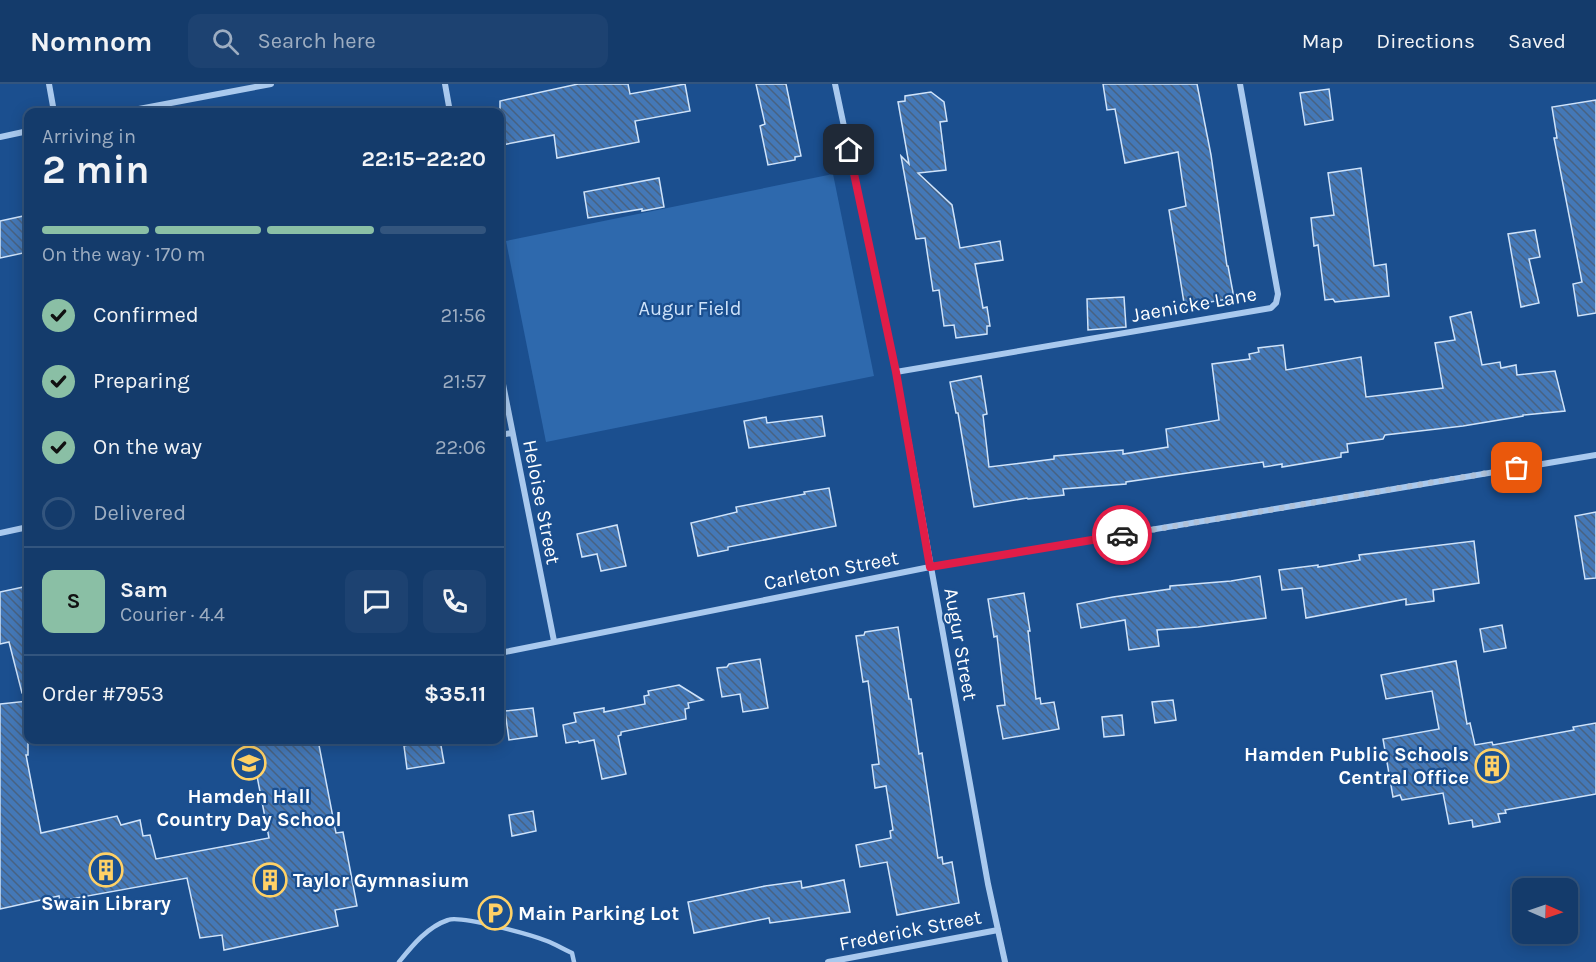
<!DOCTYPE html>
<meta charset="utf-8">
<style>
:root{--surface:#143b6b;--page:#1d4271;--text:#f1f3f6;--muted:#9dadc1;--line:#33557e;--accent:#8abfa5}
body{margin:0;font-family:Karla,sans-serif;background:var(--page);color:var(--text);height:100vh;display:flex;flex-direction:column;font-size:22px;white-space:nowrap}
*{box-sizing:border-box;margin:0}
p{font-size:20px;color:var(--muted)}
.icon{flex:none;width:33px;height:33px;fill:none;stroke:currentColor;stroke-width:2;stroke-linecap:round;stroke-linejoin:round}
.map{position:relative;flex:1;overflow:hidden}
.side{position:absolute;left:24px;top:24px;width:480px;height:636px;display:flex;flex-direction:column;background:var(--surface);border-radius:12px;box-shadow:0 3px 15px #0003,0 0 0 2px var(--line)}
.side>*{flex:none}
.needle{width:39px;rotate:92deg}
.buttons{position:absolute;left:1512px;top:794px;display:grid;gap:12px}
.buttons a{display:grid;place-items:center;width:66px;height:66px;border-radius:12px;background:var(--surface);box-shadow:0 3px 15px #0003,0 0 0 2px var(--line);font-size:30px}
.pin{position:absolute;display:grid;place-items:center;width:51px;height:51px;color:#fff;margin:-26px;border-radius:12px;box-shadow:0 3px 9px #0006}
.courier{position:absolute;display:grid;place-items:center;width:60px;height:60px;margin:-30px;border:4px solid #e11d48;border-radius:50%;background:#fff;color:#222;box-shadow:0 2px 8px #0007}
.head em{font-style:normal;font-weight:700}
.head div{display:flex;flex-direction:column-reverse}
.head{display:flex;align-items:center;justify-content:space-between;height:102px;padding:0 18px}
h1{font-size:39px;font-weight:700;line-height:45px}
.bar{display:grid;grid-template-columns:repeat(4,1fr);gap:9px 6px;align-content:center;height:72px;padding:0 18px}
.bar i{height:8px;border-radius:4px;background:var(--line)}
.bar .current{background:var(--accent)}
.bar p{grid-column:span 4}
.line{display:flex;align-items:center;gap:15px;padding:0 18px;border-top:2px solid var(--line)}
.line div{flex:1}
.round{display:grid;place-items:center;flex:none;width:63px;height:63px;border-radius:12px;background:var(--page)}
ol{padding:0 18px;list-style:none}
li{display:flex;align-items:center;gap:18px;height:66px}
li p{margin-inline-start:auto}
li .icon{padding:6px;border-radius:50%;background:var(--accent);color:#111;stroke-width:4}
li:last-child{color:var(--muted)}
li i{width:33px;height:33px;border:3px solid var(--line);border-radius:50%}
header{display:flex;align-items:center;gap:36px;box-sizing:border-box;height:84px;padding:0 30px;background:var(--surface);border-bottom:2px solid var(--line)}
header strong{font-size:28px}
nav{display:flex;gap:33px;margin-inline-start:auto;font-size:21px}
.search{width:420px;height:54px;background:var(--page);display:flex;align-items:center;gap:15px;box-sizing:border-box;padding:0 21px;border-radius:12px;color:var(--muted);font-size:22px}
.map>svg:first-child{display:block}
</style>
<header>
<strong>Nomnom</strong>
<div class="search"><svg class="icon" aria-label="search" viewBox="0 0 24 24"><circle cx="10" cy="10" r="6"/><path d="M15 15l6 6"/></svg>Search here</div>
<nav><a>Map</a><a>Directions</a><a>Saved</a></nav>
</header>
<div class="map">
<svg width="1596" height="878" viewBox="0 0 1596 878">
<defs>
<pattern id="building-back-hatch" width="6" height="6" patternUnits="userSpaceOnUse" patternTransform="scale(1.5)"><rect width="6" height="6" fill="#4478b7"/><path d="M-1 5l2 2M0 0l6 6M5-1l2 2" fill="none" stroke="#486282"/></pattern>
</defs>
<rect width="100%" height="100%" fill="#1b4f8f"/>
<path fill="#2e69ad" d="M833,90L874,292L546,358L506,157Z"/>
<g fill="url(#building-back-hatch)" stroke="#cfe3fa" stroke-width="1.5">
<path d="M578,0H628L630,10L685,0L690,27L635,37L639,58L557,74L554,51L502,61L500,51V17Z"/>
<path d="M756,0H786L801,72L795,73V76L768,81L760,42L765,40Z"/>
<path d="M1103,0H1197L1211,71L1227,182H1228L1234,214L1204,219L1205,222L1185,225L1169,126L1186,122L1178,68L1125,79L1115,25L1107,26Z"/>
<path d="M1329,5L1333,36L1305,41L1300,9Z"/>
<path d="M931,8L944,18L947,37L940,38L946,86L918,89L952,121L960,164L1000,157L1003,176L975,180L983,224L987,223L990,242H987V250L956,254L954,241L944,242L939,206L933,207L925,154L916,155L901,72L909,80L898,18L905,17V12Z"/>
<path d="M1596,16V229L1578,232L1573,200L1582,198L1554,54H1557L1552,23Z"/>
<path d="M1361,84L1374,182L1386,180L1389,212L1335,218L1333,215L1325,216L1318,161L1314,162L1311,134L1334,131L1328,89Z"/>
<path d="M659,94L664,123L642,127V125L588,134L584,108Z"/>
<path d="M28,131V168L0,174V137Z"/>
<path d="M1535,146L1540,173L1529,175L1539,219L1521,223L1508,150Z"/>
<path d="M1124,213L1126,243L1088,246L1087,215Z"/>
<path d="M1471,228L1482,281L1500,278L1501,284L1516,281L1517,291L1555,287L1565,327L1523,331V332L1463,342L1385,351L1383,355L1347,360L1348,368L1341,369V373L1282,383V380L1264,383L1263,378L1126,398V400L1063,405L1064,411L1028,415L1027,414L974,423L958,329H956L950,298L981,292L987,330L983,331L989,383L1054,375V372L1123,366V370L1168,363L1166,345L1219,336L1212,280L1250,275L1249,270L1259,268L1258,264L1283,261L1286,286L1361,273L1366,313L1443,304L1435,259L1455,256L1450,233Z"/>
<path d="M822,332L825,352L749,364L744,337L766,333L767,339Z"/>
<path d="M829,404L836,442L728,463V466L698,472L691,439L737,428L736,423L805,410L804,408Z"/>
<path d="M1596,428V494L1585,495L1575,432Z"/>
<path d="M617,441L626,482L601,487L597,470L582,473L577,450Z"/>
<path d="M1474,457L1479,499L1433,506L1434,517L1406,521V515L1306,534L1302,504L1282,506L1279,486L1318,481V483L1360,476L1359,471Z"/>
<path d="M1260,492L1266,534L1198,543L1157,546L1159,562L1129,566L1125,536L1081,544L1077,520L1113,513L1170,505V502L1231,497Z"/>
<path d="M28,502V608L22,609L9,558L0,560V508Z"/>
<path d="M1024,509L1030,547H1028L1036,615L1040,614L1041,620L1054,618L1059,645L1003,655L997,622L1005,621L997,552L994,553L988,515Z"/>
<path d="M1502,541L1506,564L1484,568L1480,545Z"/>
<path d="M898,543L909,615H911L919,670L922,669L938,774L942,773L943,780L952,778L959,819L897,831L887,778L860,783L856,761L891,754L890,747L893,746L886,702L875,704L872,681L879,680L868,597L863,598L856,552L864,551L865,548Z"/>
<path d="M760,575L768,624L743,628L740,610L722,613L717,584L727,583L729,580Z"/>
<path d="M1456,577L1467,640L1470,639L1475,661L1492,658L1493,661L1574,646L1573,643L1596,639V710L1505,726L1506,729L1498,730L1500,738L1473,743L1472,736L1449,740L1443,709L1402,716L1400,711L1393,713L1383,655L1439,645L1432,607L1386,615L1381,591Z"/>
<path d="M679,601L703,616L688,619L689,624L685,625L686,635L621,648V651L618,652L626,690L602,695L594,656L579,659L578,657L566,659L563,641L576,638L574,629L604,624V628L645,620L644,612L649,611L648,607Z"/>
<path d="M1173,616L1176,636L1155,639L1152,618Z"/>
<path d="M28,617V671H26L41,749L117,732L121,741L140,736L143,752L150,751L156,775L269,754L250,656H318L336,749L343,748L357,822L335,826L338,842L224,866L222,851L200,854L187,794L60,817L59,812L0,825V620Z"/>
<path d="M533,624L537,652L509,656L505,627Z"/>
<path d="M1122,631L1124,651L1104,653L1102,633Z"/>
<path d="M411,656H440L444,679L407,685L404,662L412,660Z"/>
<path d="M533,727L536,747L512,752L509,731Z"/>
<path d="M844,796L850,828L770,839L769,834L694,849L688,818L765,802L801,797L802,804Z"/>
</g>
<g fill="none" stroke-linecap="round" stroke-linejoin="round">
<path stroke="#a9c9ee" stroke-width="4.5" d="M399,878C412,862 427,843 448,836C460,831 532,851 547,857C555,860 563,865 572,869L574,878"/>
<g stroke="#a9c9ee" stroke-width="6">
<path d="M49,0L54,28"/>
<path d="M445,0L450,28"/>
<path d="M835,0L896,288L988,800L1005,878"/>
<path d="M123,28L271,0"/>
<path d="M0,53L28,47"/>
<path d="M500,285L554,557"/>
<path d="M896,288L1271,224L1276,219L1278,210L1240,0"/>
<path d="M500,351L512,349"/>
<path d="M0,449L28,443"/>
<path d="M500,569L930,483L1596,371"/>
<path d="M828,878L998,846"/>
</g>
</g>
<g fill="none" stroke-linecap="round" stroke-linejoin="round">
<path stroke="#afc1d8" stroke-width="6" stroke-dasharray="0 10.8" d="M1122,451L1517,384"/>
<path stroke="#e11d48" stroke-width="8" d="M849,66L896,288L930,483L1122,451"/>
</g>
<defs>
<g id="school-ring" transform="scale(1.725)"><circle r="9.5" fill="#1b4f8f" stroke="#ffd166" stroke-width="1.5"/><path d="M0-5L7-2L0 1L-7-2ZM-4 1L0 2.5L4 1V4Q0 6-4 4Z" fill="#ffd166"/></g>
<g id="building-ring" transform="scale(1.725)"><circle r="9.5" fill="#1b4f8f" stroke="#ffd166" stroke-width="1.5"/><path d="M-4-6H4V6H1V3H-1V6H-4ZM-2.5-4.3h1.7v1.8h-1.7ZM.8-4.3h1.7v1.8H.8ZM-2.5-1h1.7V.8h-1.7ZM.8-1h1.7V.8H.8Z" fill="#ffd166"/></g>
<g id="parking-ring" transform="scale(1.725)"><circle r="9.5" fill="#1b4f8f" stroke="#ffd166" stroke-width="1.5"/><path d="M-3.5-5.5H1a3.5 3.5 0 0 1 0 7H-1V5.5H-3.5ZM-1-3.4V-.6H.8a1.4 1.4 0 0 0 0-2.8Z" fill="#ffd166"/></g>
</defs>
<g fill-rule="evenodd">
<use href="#school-ring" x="249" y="679"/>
<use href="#building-ring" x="1492" y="682"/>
<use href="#building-ring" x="106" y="786"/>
<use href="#building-ring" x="270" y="796"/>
<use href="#parking-ring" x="495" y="829"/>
</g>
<g text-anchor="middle" stroke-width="4.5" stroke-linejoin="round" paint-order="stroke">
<g font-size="20" fill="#fff" stroke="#1b4f8f">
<text transform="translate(1194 220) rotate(-10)" y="7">Jaenicke Lane</text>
<text transform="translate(542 418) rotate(79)" y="7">Heloise Street</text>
<text transform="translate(831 486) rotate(-11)" y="7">Carleton Street</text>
<text transform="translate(961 560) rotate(80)" y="7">Augur Street</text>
<text transform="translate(910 846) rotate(-11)" y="7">Frederick Street</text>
</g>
<g font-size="20" fill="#cfe3fa" stroke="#1b4f8f">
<text x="690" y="231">Augur Field</text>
</g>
<g font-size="20" font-weight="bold" fill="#fff" stroke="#1b4f8f">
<text x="1469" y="677" text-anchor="end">Hamden Public Schools<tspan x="1469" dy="23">Central Office</tspan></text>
<text x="249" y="719">Hamden Hall<tspan x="249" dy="23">Country Day School</tspan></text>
<text x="293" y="803" text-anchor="start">Taylor Gymnasium</text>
<text x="106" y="826">Swain Library</text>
<text x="518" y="836" text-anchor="start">Main Parking Lot</text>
</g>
</g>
</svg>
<div class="buttons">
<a><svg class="needle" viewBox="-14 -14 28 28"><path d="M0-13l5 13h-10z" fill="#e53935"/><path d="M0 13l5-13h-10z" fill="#9dadc1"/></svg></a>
</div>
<div class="pin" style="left:1517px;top:384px;background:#ea580c"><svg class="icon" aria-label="bag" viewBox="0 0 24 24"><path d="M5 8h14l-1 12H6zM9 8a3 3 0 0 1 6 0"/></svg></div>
<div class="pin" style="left:849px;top:66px;background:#1f2937"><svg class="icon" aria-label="home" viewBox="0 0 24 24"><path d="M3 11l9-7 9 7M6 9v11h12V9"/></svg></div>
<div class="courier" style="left:1122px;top:451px"><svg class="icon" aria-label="car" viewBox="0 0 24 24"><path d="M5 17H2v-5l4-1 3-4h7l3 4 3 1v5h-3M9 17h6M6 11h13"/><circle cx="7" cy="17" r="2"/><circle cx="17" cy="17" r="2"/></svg></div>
<section class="side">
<div class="head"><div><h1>2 min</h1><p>Arriving in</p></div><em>22:15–22:20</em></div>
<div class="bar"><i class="current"></i><i class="current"></i><i class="current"></i><i></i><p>On the way · 170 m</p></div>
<ol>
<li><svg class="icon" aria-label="check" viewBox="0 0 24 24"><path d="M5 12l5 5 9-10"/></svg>Confirmed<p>21:56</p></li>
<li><svg class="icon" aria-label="check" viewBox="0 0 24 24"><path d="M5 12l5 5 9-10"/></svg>Preparing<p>21:57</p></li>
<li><svg class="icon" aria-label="check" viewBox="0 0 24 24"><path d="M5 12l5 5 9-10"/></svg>On the way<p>22:06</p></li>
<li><i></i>Delivered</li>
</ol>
<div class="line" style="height:108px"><b class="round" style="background:var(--accent);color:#111">S</b><div><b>Sam</b><p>Courier · 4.4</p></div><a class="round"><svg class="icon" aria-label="chat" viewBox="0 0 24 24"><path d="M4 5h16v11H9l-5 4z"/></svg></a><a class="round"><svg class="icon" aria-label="phone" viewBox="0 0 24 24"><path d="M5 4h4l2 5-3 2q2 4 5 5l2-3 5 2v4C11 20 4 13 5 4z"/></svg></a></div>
<div class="line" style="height:78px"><div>Order #7953</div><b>$35.11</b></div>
</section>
</div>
